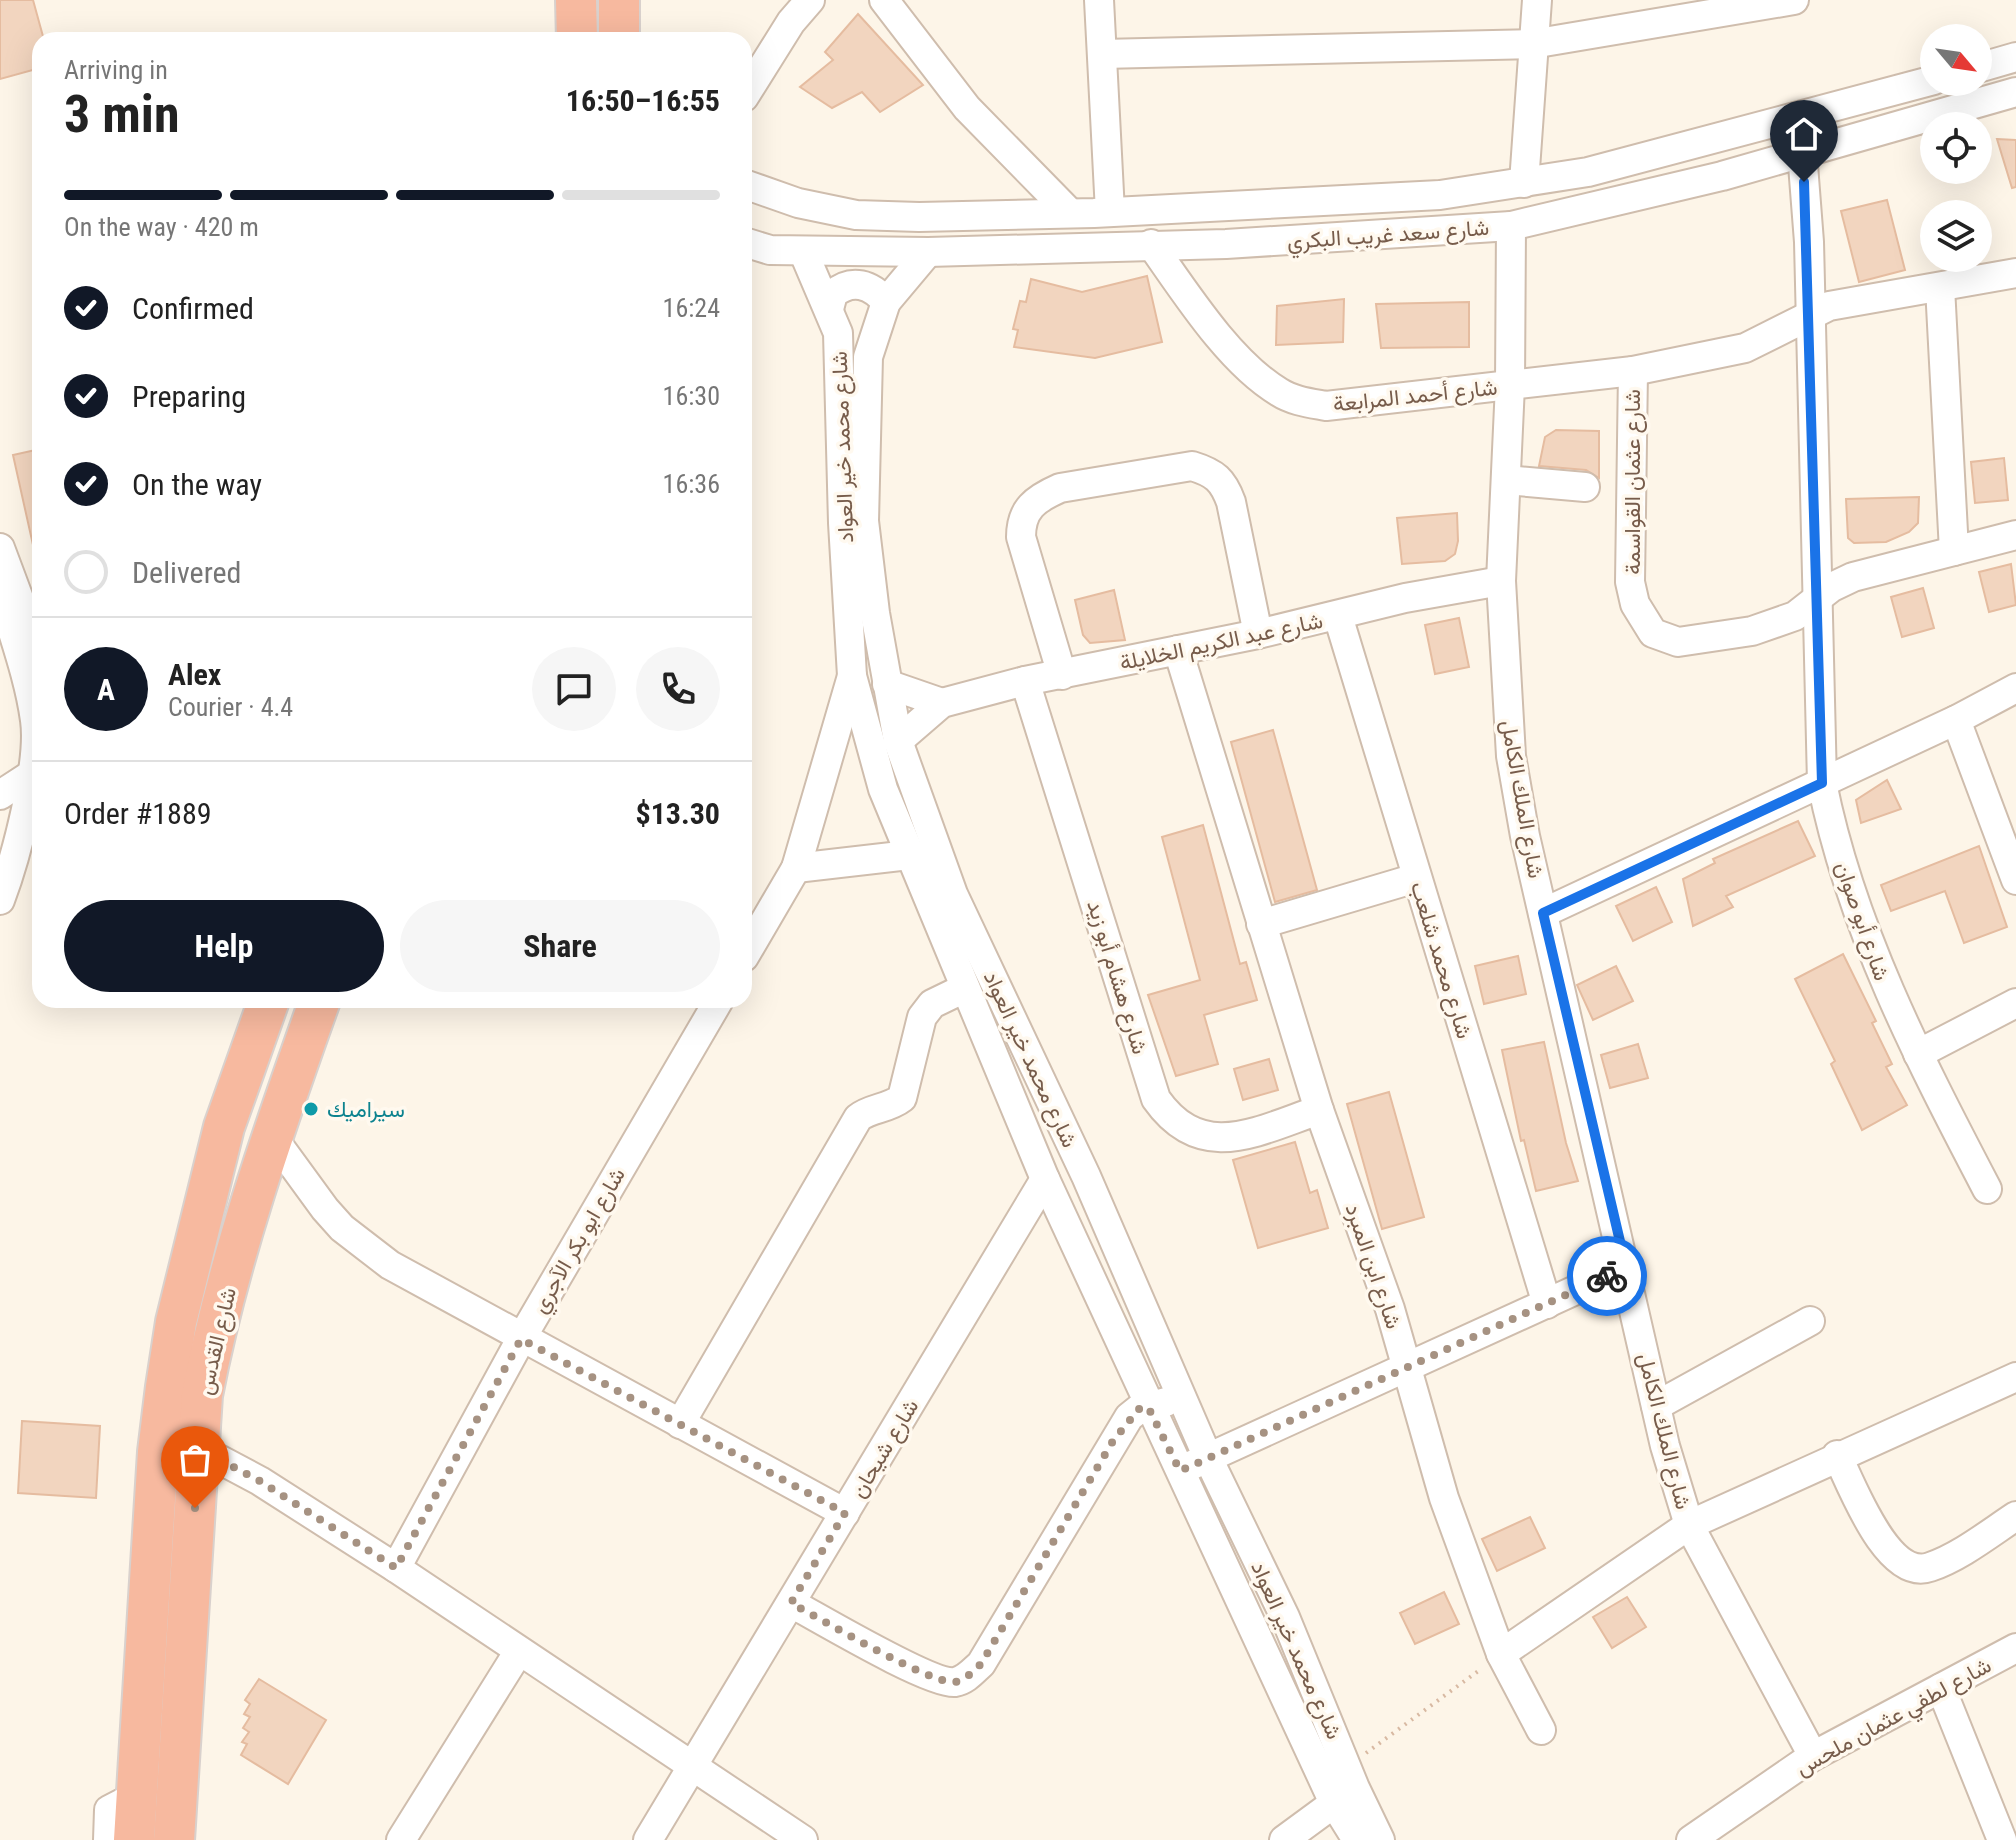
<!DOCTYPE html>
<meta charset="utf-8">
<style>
:root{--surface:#fff;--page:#f6f6f6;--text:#222;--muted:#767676;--line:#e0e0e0;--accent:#111827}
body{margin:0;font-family:"Roboto Condensed",Vazirmatn,sans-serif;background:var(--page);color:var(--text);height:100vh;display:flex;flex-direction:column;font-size:30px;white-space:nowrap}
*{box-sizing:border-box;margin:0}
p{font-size:26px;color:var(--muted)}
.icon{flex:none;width:44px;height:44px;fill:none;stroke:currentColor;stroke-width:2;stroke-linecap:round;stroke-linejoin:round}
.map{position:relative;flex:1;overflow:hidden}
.panel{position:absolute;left:32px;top:32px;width:720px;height:976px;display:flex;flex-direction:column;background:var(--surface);border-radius:24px;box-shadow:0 8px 32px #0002}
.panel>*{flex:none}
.needle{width:52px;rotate:119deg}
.controls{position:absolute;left:1920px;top:24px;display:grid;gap:16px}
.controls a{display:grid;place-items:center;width:72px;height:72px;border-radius:50%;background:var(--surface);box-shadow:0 8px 32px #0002;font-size:40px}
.pin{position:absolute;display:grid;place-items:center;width:68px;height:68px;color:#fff;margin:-82px -34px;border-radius:50% 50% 50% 0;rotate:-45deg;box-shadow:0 0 8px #0007}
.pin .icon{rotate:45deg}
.courier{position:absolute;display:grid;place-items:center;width:80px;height:80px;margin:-40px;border:6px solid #1a73e8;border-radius:50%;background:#fff;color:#222;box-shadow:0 2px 10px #0007}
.head em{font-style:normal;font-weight:700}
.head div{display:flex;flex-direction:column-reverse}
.head{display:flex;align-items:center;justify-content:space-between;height:136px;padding:0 32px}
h1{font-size:52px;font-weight:700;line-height:60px}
.bar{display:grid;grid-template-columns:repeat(4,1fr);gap:12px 8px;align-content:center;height:96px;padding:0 32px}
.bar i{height:10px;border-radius:6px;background:var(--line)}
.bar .on{background:var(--accent)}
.bar p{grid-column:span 4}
.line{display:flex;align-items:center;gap:20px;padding:0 32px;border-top:2px solid var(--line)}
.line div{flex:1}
.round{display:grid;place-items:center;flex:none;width:84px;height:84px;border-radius:42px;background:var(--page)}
ol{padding:0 32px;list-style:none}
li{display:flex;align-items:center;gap:24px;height:88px}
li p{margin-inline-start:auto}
li .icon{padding:8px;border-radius:50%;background:var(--accent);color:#fff;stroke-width:4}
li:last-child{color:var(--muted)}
li i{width:44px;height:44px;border:4px solid var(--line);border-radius:50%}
.button{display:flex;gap:16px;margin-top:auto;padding:16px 32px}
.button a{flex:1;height:92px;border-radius:48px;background:var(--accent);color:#fff;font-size:32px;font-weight:700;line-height:92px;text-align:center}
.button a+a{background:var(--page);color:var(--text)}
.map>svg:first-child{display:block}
</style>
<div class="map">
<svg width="2016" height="1840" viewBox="0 0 2016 1840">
<rect width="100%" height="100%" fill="#fdf5e8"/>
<g fill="#f2d5bf" stroke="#e5bca0" stroke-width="2">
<path d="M0,0H33L44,40H40V68L0,79Z"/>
<path d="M858,14L923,85L880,112L862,92L832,108L800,87L833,60L825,52Z"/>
<path d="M1997,139L2016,140V187L2012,188Z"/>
<path d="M1887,200L1905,270L1859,282L1841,211Z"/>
<path d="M1147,276L1162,342L1095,358L1014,347L1018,330L1013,329L1020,301L1026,302L1031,279L1082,292Z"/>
<path d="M1344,299L1343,342L1276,345L1277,306Z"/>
<path d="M1469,302V347L1381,348L1376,304Z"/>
<path d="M1556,430L1599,431V478L1586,470L1539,466L1545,437Z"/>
<path d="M40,449V544L33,545L13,455Z"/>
<path d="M2004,458L2008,500L1975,503L1971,462Z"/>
<path d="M1919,497L1918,523L1909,532L1886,542L1854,543L1848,538L1846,499Z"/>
<path d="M1457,513L1458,541L1455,554L1445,561L1402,564L1397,518Z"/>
<path d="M2011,564L2016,605L1989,612L1979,572Z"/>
<path d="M1923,588L1934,628L1902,637L1891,597Z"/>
<path d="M1114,590L1125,640L1090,643L1083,635L1075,600Z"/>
<path d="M1459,618L1469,667L1435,674L1425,625Z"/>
<path d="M1273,730L1317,890L1275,902L1231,742Z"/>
<path d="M1887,780L1901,809L1861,823L1856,800Z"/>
<path d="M1798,821L1815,856L1726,896L1733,907L1693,926L1683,879L1715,863L1713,859Z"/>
<path d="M1203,825L1240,964L1246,962L1257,1000L1204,1015L1218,1064L1176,1076L1148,995L1200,980L1162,837Z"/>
<path d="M1979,846L2007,927L1964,943L1945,891L1891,911L1881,885Z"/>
<path d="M1656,887L1672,922L1633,941L1616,906Z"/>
<path d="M1843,954L1876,1021L1872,1023L1892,1064L1886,1067L1907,1105L1862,1130L1831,1064L1835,1061L1795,979Z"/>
<path d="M1518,956L1526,994L1484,1004L1475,966Z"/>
<path d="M1616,966L1633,1001L1593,1020L1577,985Z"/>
<path d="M1544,1042L1566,1143L1578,1181L1536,1191L1524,1140L1521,1141L1502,1050Z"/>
<path d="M1638,1044L1648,1078L1610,1088L1601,1055Z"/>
<path d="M1269,1059L1278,1090L1243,1100L1234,1069Z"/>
<path d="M1389,1092L1424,1217L1382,1229L1347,1104Z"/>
<path d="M1295,1142L1310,1193L1317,1190L1328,1228L1258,1248L1233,1160Z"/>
<path d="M22,1421L100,1426L96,1498L18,1493Z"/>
<path d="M1530,1517L1545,1548L1497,1571L1482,1539Z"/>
<path d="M1444,1592L1459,1624L1415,1644L1400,1613Z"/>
<path d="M1627,1597L1646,1627L1612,1648L1593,1617Z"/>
<path d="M259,1679L326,1720L288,1784L241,1755L247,1744L242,1742L249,1732L243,1728L250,1717L244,1714L250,1704L245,1700Z"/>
</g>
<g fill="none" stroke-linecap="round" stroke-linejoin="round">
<g stroke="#cfbdad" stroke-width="32">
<g id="minor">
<path d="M884,0L967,108L1070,213"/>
<path d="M1099,0L1110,212"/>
<path d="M1102,54L1532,44L1794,0"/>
<path d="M1978,68L2016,57"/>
<path d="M744,97L791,22L810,0"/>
<path d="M1802,152L1809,242L1822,783C1851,928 1919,1059 1987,1189"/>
<path d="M1524,183L1537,0"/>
<path d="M744,184L798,203L856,215L919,217L1094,213L1440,195L1588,172L1934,80"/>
<path d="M1511,226L1510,385L1501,581L1511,756L1525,836L1665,1446L1689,1525L1813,1756"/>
<path d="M744,242L770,250L928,252L1226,244L1511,226L1722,176L2016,92"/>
<path d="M1151,244C1185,292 1229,362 1279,392C1293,401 1310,403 1326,406L1633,371L1745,348L1829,306L2016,273"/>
<path d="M803,251L838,333L843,523L852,676L883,789L1045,1179L1334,1803L1357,1840"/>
<path d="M928,252L886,302L868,357L864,521L875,613L898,741L953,894L1086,1176L1208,1458L1285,1617L1355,1788L1380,1840"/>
<path d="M1940,287L1954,551"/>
<path d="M829,309L833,294C852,278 871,284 886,302"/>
<path d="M1633,371L1630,582L1635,604L1653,633L1678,642L1752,631L1795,616L1832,587L1853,577L2016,535"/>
<path d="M1506,480L1585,487"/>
<path d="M0,548L40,655"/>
<path d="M0,589C12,632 29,676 35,720C41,763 16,858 0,900"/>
<path d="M1338,616L1547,1304"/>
<path d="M1178,650L1319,1110L1390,1309L1444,1498L1501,1654L1541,1730"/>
<path d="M1062,675L1021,537C1021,509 1035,499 1060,488L1192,466C1215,473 1223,480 1231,502L1258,634"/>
<path d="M1025,681L1156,1099C1202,1164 1257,1131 1319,1110"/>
<path d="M887,684L942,703"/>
<path d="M1956,720L2016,880"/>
<path d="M898,741L942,703L1025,681L1258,634L1405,598L1501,581"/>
<path d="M0,795L40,769"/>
<path d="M796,868L909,855"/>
<path d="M1543,913L1956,720L2016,688"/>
<path d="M1261,924L1416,878"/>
<path d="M744,957L796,868L852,676"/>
<path d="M1918,1054L2016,1003"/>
<path d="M271,1135L325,1209L342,1228L390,1265L845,1513"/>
<path d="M1656,1406L1810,1321"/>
<path d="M680,1424L858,1118C870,1108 888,1109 902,1098L922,1017L932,1004L965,988"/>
<path d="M198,1448L260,1481L396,1568L803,1840"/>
<path d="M1837,1455C1851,1483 1887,1582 1930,1567C1960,1557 1990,1533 2016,1516"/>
<path d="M1190,1466L1626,1267"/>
<path d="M396,1568L521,1339L719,1000"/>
<path d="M791,1603C819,1618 931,1685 955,1682C966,1680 973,1671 981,1664L1129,1417L1139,1409L1166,1402"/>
<path d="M1501,1654L1689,1525L2016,1377"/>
<path d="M1941,1688L2002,1840"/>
<path d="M108,1840L109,1810L136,1796"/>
<path d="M401,1840L519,1651"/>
<path d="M648,1840L1045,1179"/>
<path d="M1284,1840L1348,1793"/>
<path d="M1691,1840L1813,1756L2016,1648"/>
</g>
</g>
<g stroke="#d9d1cd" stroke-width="44">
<g id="highway">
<path d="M576,0L577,40"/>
<path d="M619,40V0"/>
<path d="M134,1840L158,1452L166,1387L176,1322L224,1127L269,1000"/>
<path d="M174,1840L202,1395C228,1260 274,1129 320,1000"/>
</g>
</g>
<path stroke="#d8b9a2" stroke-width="4" stroke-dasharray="2 6" stroke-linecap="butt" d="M1366,1753L1481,1669"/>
<use href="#minor" stroke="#fff" stroke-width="28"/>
<use href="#highway" stroke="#f7b99f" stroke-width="40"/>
</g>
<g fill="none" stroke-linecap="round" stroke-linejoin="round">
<path stroke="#a69282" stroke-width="8" stroke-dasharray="0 14.4" d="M195,1508L198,1448L260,1481L396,1568L521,1339L845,1513L791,1603C819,1618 932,1685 955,1682C966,1680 973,1671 981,1664L1113,1441L1139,1409L1148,1407L1180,1471L1607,1276"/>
<path stroke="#1a73e8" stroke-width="10" d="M1607,1276L1626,1267L1543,913L1822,783L1804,182"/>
</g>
<circle fill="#0f9aa8" stroke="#fff9ef" stroke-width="3" cx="311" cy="1109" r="8"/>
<g text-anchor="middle" stroke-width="7" stroke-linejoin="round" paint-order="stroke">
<g font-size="22" fill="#775c4b" stroke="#fff9ef">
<text transform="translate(1388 234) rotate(-4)" y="8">شارع سعد غريب البكري</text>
<text transform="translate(1415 395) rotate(-6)" y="8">شارع أحمد المرابعة</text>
<text transform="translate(842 447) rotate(-92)" y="8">شارع محمد خير العواد</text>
<text transform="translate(1632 482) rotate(-90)" y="8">شارع عثمان القواسمة</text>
<text transform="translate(1221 641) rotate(-12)" y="8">شارع عبد الكريم الخلايلة</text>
<text transform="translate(1523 799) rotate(80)" y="8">شارع الملك الكامل</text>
<text transform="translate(1863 921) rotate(71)" y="8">شارع أبو صوان</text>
<text transform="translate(1442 960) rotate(73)" y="8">شارع محمد شلعب</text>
<text transform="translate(1118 977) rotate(73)" y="8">شارع هشام أبو زيد</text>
<text transform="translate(1031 1059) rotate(65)" y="8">شارع محمد خير العواد</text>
<text transform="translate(578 1240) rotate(-60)" y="8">شارع ابو بكر الآجري</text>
<text transform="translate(1374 1266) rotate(71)" y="8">شارع ابن المبرد</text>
<text transform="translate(216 1341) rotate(-77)" y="8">شارع القدس</text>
<text transform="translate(1665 1431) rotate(76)" y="8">شارع الملك الكامل</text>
<text transform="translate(884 1448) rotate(-59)" y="8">شارع شيحان</text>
<text transform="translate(1297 1650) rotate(66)" y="8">شارع محمد خير العواد</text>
<text transform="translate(1893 1716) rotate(-29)" y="8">شارع لطفي عثمان ملحس</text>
</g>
<g font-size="22" fill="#0d838f" stroke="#fff9ef" text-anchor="start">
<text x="327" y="1117">سيراميك</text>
</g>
</g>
</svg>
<div class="controls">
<a><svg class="needle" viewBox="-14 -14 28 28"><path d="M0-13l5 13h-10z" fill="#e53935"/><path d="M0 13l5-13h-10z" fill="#767676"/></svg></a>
<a><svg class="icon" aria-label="locate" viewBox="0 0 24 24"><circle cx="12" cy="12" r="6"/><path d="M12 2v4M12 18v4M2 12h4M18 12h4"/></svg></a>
<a><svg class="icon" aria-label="layers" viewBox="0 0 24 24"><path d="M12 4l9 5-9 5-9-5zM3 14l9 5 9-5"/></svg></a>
</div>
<div class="pin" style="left:195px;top:1508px;background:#ea580c"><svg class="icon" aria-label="bag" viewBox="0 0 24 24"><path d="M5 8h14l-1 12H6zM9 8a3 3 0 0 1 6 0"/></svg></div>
<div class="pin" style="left:1804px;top:182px;background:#1f2937"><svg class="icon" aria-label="home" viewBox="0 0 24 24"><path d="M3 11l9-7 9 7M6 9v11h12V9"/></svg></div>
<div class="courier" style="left:1607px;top:1276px"><svg class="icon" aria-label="bike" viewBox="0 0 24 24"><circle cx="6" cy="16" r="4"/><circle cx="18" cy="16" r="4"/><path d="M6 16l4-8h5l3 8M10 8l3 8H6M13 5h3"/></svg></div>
<section class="panel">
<div class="head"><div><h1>3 min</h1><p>Arriving in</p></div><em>16:50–16:55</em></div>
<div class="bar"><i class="on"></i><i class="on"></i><i class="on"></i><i></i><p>On the way · 420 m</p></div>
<ol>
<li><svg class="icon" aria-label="check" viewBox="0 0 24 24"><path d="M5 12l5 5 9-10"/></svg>Confirmed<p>16:24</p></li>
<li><svg class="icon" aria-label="check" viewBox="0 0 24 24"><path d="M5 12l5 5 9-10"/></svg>Preparing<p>16:30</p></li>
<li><svg class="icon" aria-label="check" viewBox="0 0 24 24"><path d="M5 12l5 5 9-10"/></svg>On the way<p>16:36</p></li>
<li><i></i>Delivered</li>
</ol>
<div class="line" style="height:144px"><b class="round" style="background:var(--accent);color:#fff">A</b><div><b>Alex</b><p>Courier · 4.4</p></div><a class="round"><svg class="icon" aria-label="chat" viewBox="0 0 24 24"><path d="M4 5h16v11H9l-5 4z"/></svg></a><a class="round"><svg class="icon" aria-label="phone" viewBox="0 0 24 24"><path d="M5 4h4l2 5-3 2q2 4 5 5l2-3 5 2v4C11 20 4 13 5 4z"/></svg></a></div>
<div class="line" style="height:104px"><div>Order #1889</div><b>$13.30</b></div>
<div class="button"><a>Help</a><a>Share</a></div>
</section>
</div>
